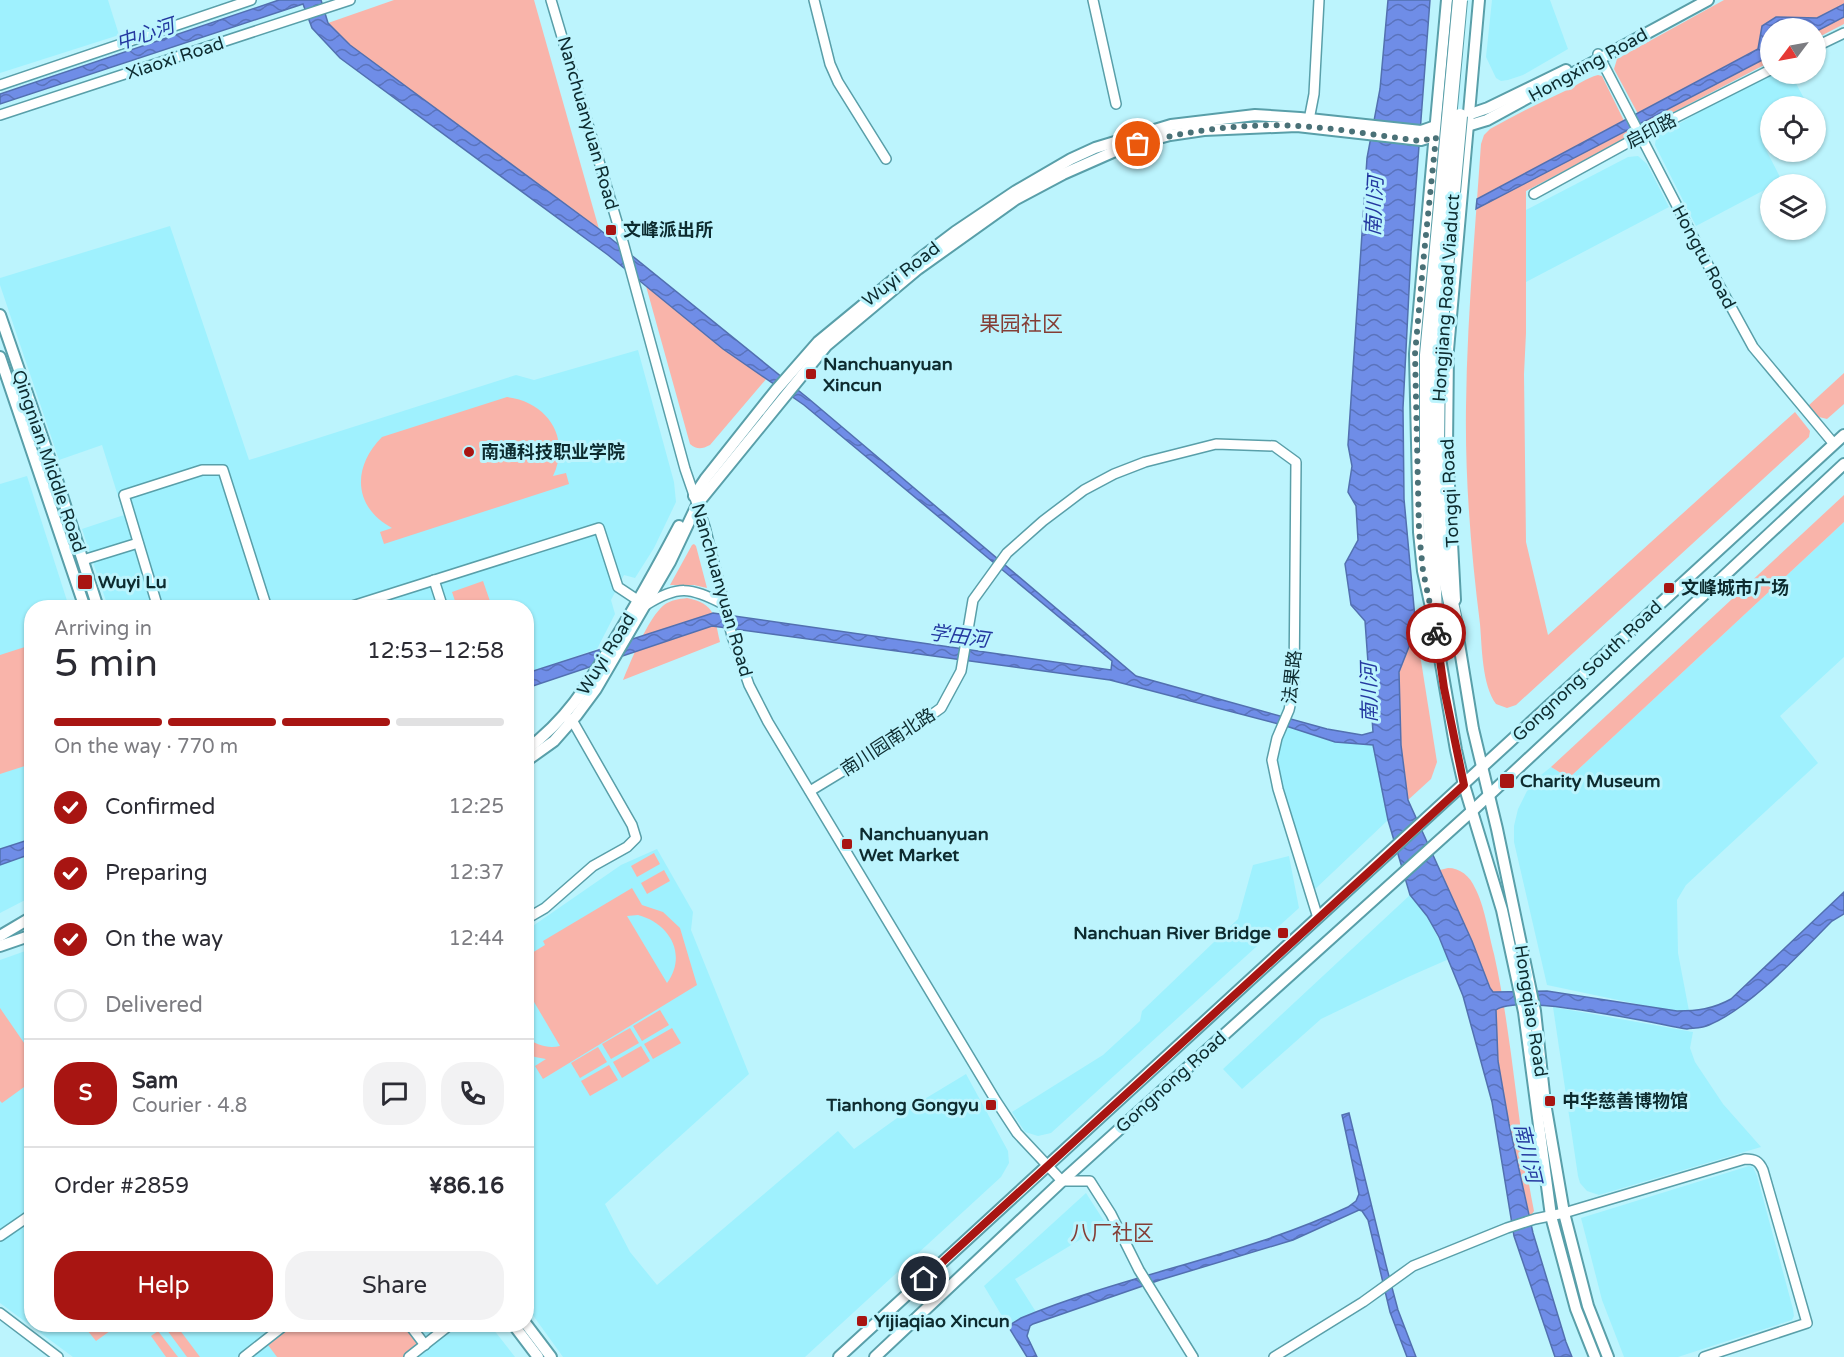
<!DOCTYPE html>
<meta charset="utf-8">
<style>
:root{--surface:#fff;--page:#f2f2f3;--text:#2b2b33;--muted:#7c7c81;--line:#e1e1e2;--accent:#a81512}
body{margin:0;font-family:"Varela Round","Noto Sans SC",sans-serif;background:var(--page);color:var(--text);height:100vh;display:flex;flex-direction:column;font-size:22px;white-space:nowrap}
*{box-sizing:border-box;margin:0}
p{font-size:20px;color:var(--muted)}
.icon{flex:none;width:33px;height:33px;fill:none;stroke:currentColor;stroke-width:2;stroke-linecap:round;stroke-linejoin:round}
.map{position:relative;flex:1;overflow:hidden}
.side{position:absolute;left:24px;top:600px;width:510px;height:732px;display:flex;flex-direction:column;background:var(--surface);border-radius:24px;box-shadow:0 2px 4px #0004}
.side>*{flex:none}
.needle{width:39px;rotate:238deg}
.tools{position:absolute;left:1760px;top:18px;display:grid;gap:12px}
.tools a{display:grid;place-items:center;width:66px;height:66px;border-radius:50%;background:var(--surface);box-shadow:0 2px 4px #0004;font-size:30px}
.pin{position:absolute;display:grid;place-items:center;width:51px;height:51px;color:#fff;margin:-26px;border:3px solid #fff;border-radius:50%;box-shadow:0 2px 6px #0007}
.courier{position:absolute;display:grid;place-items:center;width:60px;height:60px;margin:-30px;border:4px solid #a81512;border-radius:50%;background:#fff;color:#222;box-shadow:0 2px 8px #0007}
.overview em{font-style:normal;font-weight:600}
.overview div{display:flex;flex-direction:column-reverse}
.overview{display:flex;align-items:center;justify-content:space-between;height:102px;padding:0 30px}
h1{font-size:39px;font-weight:600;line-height:45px}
.bar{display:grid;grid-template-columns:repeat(4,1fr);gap:9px 6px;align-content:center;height:72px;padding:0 30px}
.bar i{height:8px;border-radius:4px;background:var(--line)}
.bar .on{background:var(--accent)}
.bar p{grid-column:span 4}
.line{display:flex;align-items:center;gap:15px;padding:0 30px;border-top:2px solid var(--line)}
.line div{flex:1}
.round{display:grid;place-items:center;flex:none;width:63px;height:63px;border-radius:24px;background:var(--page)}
ol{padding:0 30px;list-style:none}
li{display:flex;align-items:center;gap:18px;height:66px}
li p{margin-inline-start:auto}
li .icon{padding:6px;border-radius:50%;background:var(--accent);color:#fff;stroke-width:4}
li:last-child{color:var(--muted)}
li i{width:33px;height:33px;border:3px solid var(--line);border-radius:50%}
.primary-button{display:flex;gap:12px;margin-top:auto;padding:12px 30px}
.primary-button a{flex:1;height:69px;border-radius:24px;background:var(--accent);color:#fff;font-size:24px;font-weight:600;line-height:69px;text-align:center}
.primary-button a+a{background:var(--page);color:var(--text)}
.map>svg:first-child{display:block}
</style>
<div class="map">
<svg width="1844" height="1357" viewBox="0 0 1844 1357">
<defs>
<pattern id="water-waves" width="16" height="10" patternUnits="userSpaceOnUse" patternTransform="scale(1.5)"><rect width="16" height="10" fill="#6f8de7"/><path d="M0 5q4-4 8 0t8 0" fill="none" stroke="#5a73bc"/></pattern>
</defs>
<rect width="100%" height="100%" fill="#bcf4fd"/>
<g fill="#9ff1fe">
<path d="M0,0H108L119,35L0,73Z"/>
<path d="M1492,0H1550L1568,49L1523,75L1508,80L1501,81L1496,78L1486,57Z"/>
<path d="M1774,74H1791L1807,104L1802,106H1770V137L1762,142L1782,181L1770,184V187L1696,226L1655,145L1656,137L1701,111Z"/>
<path d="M1638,156L1647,164L1669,207L1526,282V210L1628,157Z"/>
<path d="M170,226L249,460L516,375L534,380L638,350L674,482L676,502L654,548L635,578L624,575L611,600L615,614L597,649L527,673L526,608L108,607L82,529L124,515L102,445L59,460L0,285V278Z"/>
<path d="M27,476L69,607L32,608L31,897L0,913V484Z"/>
<path d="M1844,522V657L1780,716L1818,763L1686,885L1677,900L1678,953L1689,1011L1675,1012L1547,985L1514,842V826L1518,809L1527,791L1541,775L1551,767L1569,778Z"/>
<path d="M1286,726L1335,742L1374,745L1388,820L1313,891L1278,775L1276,757Z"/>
<path d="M657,849L693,912L691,930L749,1074L605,1204L630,1252L657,1285L838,1131L854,1149L918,1103L966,1074L1008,1151L1009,1163L1001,1177L805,1357H563L527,1307V930L621,865Z"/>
<path d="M1289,856L1299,908L1051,1133L1038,1136L1025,1132L1012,1112L1103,1055L1140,1021L1142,1011L1238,919L1253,865Z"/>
<path d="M1410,895L1427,916L1449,959L1408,977L1321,1019L1242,1089L1223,1069Z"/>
<path d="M31,949L32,1324L490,1325L515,1357H73L0,1303V960Z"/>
<path d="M1553,1007L1693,1032L1690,1048L1695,1062L1723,1104L1761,1147L1599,1195L1587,1191L1580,1183L1578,1176Z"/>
<path d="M1749,1166L1753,1167L1757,1176L1793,1309L1794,1316L1792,1320L1678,1357H1624L1602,1300L1581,1218Z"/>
<path d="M1086,1193L1106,1224L1015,1279L1036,1312L1008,1326L984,1286Z"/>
</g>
<g fill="#f9b4aa" fill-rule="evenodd">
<path d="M394,0H534L599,229L350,45L328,23Z"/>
<path d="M1724,0H1844V24L1815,39V28H1770V62L1645,127L1614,69L1617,59Z"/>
<path d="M1598,75L1602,76L1631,135L1629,137L1526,191V333L1524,374L1526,542L1548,635L1795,412L1810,431L1809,437L1516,705L1507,708L1496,704C1482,685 1482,647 1480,624C1471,553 1465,479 1466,407C1467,319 1475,232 1481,144L1484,135L1490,129C1515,115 1541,102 1567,90C1578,85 1586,78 1598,75Z"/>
<path d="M646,286L723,349L767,378L710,445C702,449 697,450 690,444Z"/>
<path d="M1844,373V404L1827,419L1819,417L1808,406Z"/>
<path d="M507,397C548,402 571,438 553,476L566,473L569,484L384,544L380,532L392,528C353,507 352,467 382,437Z"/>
<path d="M1844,495V522L1569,778L1551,767Z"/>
<path d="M694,544L696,546L707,588L694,585H670L692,545Z"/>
<path d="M483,581L492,607H457L452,592Z"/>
<path d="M687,598C716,604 714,616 720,642L623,680C631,661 648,618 664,605C671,600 679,599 687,598Z"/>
<path d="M1416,629L1437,762L1431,779L1408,800L1401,745L1399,672Z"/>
<path d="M31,645V764L0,774V655Z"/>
<path d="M654,853L660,864L637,877L631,866Z"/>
<path d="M1448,868C1460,868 1470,876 1475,888C1484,904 1489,935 1494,954C1513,1039 1517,1126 1534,1211L1530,1217L1509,1124L1498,1061L1496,1022L1489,984L1440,870Z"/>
<path d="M664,870L670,881L647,894L641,883Z"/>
<path d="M632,888L642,905L663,912L680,928L697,985L543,1079L535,1066L546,1059L535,1057L527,1052V1038C537,1045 548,1049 560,1046L527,990V956L545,945L543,941ZM638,915C669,923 688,954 667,983L627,916Z"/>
<path d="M0,1008L31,1053V1076L30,1077L31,1082L2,1103L0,1101Z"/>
<path d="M660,1010L669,1025L642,1041L633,1026Z"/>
<path d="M630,1028L639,1043L611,1059L602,1044Z"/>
<path d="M672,1028L681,1043L653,1059L644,1044Z"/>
<path d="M641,1046L650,1061L622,1078L613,1062Z"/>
<path d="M598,1047L607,1062L580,1078L571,1063Z"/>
<path d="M609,1065L618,1080L590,1096L581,1081Z"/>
<path d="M167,1324L176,1325L200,1357H187L164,1326Z"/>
<path d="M402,1324L419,1346L404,1357H277L268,1345L294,1325Z"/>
<path d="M83,1325H105L110,1331L96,1341Z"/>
<path d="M158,1331L178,1357H166L151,1336Z"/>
</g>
<g fill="url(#water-waves)" stroke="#5270b0" stroke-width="1.5">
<path d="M279,0H321L328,23L350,45L599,229L809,399L1136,676L1327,729L1362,735L1373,732L1365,621L1351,605L1345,564L1358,540L1356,506L1348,492L1352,466L1348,445L1367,158L1380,89L1388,0H1430L1411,252L1403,408L1404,499L1416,629L1399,672L1401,745L1408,800L1472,941L1490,988L1493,992L1547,991L1677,1011C1697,1011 1713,1009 1731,999L1844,892V914L1832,921C1799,954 1752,1007 1709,1025C1703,1028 1694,1028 1687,1029C1652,1023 1520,993 1496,1010L1498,1061L1509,1124L1533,1233L1566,1342L1572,1357H1555L1514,1236L1492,1102L1463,996L1439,937L1427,916L1410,895L1388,820L1373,745L1335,742L1286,726L1110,680L712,626L527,688V673L713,613L1111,670L1112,661L804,405L723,349L608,255L340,58L312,28L303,4L0,104V94Z"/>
<path d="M1844,4V17L1815,32V28H1770V56L1476,209L1477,199L1758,49L1762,26L1776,17L1817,18Z"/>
<path d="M31,839V854L0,865V849Z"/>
<path d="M1349,1113L1386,1265L1398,1310L1416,1357H1407L1390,1312L1368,1220L1362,1211L1359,1210L1293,1240L1160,1280L1033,1324L1030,1326L1027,1336L1037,1357H1027L1008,1326L1021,1318C1127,1274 1244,1256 1348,1207L1356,1201L1359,1194L1342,1115Z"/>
</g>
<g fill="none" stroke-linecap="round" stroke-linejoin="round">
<g stroke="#599fa9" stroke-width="12">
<g id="minor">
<path d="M551,0L623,242L685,469L705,527L732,636L749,685L768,722L996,1101L1017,1133L1062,1181H1090L1111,1214L1139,1270L1193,1357"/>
<path d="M814,0L830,64L838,82L886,159"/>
<path d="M1093,0L1116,104"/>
<path d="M1815,47L1844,33"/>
<path d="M1598,54L1702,254L1753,347L1834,444"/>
<path d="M0,85L251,0"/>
<path d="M0,115L350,0"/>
<path d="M1308,125L1314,94L1319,0"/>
<path d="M1534,194L1649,131L1770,70"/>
<path d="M83,560L138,543"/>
<path d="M434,580L443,608"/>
<path d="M646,605C678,585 690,587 723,604"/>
<path d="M158,608L124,495L202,470H223L267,608"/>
<path d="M346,608L599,528L618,587L639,601"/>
<path d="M810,791L909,731L941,708L961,671L973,600L1007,553L1043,521L1084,490L1114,474L1145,462L1216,444L1274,446L1296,462L1294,687L1289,710L1277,738L1272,760L1278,789L1318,918"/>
<path d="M526,919L545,908L593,866L627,847L636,838L632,825L572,720L567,718"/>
<path d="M0,1236L32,1214"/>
<path d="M0,1313L58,1357"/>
<path d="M409,1324L425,1345"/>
<path d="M244,1357L286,1324"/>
<path d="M409,1357L451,1324"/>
<path d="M1274,1357L1363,1302L1413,1266L1507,1228L1535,1219L1564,1213L1745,1159C1755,1159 1759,1161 1763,1170L1807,1323L1704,1357"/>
</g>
</g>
<g stroke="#599fa9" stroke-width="14">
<g id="major">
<path d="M918,260L955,232L1016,191L1071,159L1095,148L1171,125L1255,115L1300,118L1421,131L1488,108L1566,70"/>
<path d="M0,315L56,477L98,608"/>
<path d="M0,357L85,608"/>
<path d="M694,496L706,478L776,390L818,342L903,272"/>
<path d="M1455,600L1447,447L1448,350L1479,0"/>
<path d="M1430,603L1423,571L1419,532L1415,354L1447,0"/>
<path d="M1434,624L1456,750L1464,785L1502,910L1524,1012L1551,1216L1576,1309L1595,1357"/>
<path d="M1456,625L1473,729L1497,829L1535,1011L1545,1103L1564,1213L1588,1306L1608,1357"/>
<path d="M526,750C569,718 588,684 615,639C638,602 659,564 679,526"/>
<path d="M526,761L554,741L576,716L596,689L670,562L698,503L826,346L918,269L1016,199L1063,174L1122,148L1170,135L1204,130L1297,126L1421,140L1487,120L1708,0"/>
<path d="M0,936L32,917"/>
<path d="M0,946L32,935"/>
<path d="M513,1324L538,1357"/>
<path d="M526,1324L551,1357"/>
<path d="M839,1357L1844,435"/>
<path d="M875,1357L1062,1181L1472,811L1844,464"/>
</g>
</g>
<g stroke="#599fa9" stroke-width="16">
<g id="highway">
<path d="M1427,449L1436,632"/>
<path d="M1437,449L1439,523L1443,566L1457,630"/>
</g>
</g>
<use href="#minor" stroke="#fff" stroke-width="9"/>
<use href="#major" stroke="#fff" stroke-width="10"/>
<use href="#highway" stroke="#fff" stroke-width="14"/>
<g stroke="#599fa9" stroke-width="16" stroke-linecap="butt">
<g id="highway-bridge">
<path d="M1427,449V355L1460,0"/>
<path d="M1437,449L1438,355L1460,116"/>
</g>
</g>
<use href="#highway-bridge" stroke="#fff" stroke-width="14"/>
</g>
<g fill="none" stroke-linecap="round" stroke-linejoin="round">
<path stroke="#4a7177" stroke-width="6" stroke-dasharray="0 10.8" d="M1138,144C1190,130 1244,123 1297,126C1338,128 1380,136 1421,141L1436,137L1424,254L1415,354L1419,532L1423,571L1436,633"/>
<path stroke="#a81512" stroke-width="8" d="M924,1279L1464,785L1444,688L1436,633"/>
</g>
<g fill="#a81512" stroke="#bcf4fd" stroke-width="2">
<rect x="605" y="224" width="12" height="12" rx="3"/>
<rect x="805" y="368" width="12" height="12" rx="3"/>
<circle cx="469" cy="452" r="6"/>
<rect x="77" y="574" width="16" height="16" rx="3"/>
<rect x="1663" y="582" width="12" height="12" rx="3"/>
<rect x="1499" y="773" width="16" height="16" rx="3"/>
<rect x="841" y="838" width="12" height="12" rx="3"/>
<rect x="1277" y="927" width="12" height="12" rx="3"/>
<rect x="1544" y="1095" width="12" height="12" rx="3"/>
<rect x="985" y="1099" width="12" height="12" rx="3"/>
<rect x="856" y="1315" width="12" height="12" rx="3"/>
</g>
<g text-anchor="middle" stroke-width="6" stroke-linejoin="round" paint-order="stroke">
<g font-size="18" fill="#0d2b2f" stroke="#bcf4fd">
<text transform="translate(175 58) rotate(-18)" y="6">Xiaoxi Road</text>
<text transform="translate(1588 65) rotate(-29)" y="6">Hongxing Road</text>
<text transform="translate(588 123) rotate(74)" y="6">Nanchuanyuan Road</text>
<text transform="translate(1651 131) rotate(-27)" y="6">启印路</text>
<text transform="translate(1704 257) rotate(62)" y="6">Hongtu Road</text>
<text transform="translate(901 274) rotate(-38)" y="6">Wuyi Road</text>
<text transform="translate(1446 298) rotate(-86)" y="6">Hongjiang Road Viaduct</text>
<text transform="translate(49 461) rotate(71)" y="6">Qingnian Middle Road</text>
<text transform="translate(1450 493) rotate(-93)" y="6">Tongqi Road</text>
<text transform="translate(722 590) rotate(74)" y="6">Nanchuanyuan Road</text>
<text transform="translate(606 654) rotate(-58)" y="6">Wuyi Road</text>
<text transform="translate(1587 671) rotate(-43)" y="6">Gongnong South Road</text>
<text transform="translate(1292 677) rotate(-84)" y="6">法果路</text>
<text transform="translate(888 742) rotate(-33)" y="6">南川园南北路</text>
<text transform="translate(1531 1011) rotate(81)" y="6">Hongqiao Road</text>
<text transform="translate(1171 1082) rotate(-42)" y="6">Gongnong Road</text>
</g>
<g font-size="18" font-weight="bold" fill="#0d2b2f" stroke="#bcf4fd" text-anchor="start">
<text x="623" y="236">文峰派出所</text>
<text x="823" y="370">Nanchuanyuan<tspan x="823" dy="21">Xincun</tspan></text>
<text x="481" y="458">南通科技职业学院</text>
<text x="98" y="588">Wuyi Lu</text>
<text x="1681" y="594">文峰城市广场</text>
<text x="1520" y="787">Charity Museum</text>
<text x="859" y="840">Nanchuanyuan<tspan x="859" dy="21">Wet Market</tspan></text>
<text x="1271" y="939" text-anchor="end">Nanchuan River Bridge</text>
<text x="1562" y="1107">中华慈善博物馆</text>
<text x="979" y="1111" text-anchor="end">Tianhong Gongyu</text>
<text x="874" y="1327">Yijiaqiao Xincun</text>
</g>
<g font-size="20" font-style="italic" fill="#2439a0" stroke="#bcf4fd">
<text transform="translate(145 34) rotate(-18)" y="7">中心河</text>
<text transform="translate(1374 206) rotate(-87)" y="7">南川河</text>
<text transform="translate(959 636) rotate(8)" y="7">学田河</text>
<text transform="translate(1369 693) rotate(-91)" y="7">南川河</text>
<text transform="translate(1528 1153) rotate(77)" y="7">南川河</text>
</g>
<g font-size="21" fill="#843d35" stroke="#bcf4fd">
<text x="1021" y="331">果园社区</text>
<text x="1112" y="1240">八厂社区</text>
</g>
</g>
</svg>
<div class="tools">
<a><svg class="needle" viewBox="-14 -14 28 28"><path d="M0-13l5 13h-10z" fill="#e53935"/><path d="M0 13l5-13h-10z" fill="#7c7c81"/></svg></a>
<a><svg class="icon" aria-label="locate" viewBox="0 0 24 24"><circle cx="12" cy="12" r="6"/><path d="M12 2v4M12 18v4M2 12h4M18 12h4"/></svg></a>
<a><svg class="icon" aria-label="layers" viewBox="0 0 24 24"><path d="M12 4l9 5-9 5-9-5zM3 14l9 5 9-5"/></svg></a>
</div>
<div class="pin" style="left:1138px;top:144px;background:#ea580c"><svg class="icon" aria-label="bag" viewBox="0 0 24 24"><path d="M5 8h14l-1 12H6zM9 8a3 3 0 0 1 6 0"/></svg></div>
<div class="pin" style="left:924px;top:1279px;background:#1f2937"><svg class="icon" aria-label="home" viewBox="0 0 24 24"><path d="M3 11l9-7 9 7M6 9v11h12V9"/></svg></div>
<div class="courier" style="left:1436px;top:633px"><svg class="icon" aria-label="bike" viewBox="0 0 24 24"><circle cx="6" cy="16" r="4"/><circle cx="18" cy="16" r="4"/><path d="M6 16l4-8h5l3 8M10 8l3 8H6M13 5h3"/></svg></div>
<section class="side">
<div class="overview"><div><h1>5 min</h1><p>Arriving in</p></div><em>12:53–12:58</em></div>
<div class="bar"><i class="on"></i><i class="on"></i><i class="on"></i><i></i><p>On the way · 770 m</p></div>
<ol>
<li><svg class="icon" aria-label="check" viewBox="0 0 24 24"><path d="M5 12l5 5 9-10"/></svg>Confirmed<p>12:25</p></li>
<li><svg class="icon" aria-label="check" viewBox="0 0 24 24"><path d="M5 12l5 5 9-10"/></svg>Preparing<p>12:37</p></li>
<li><svg class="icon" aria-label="check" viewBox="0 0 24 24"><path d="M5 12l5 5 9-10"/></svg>On the way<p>12:44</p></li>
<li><i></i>Delivered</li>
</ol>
<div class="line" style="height:108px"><b class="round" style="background:var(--accent);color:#fff">S</b><div><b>Sam</b><p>Courier · 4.8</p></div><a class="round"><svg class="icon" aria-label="chat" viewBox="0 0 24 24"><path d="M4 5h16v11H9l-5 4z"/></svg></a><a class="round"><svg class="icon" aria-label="phone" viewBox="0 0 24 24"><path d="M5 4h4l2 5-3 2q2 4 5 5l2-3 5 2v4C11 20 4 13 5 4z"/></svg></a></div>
<div class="line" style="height:78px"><div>Order #2859</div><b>¥86.16</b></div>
<div class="primary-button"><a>Help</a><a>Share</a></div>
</section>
</div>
